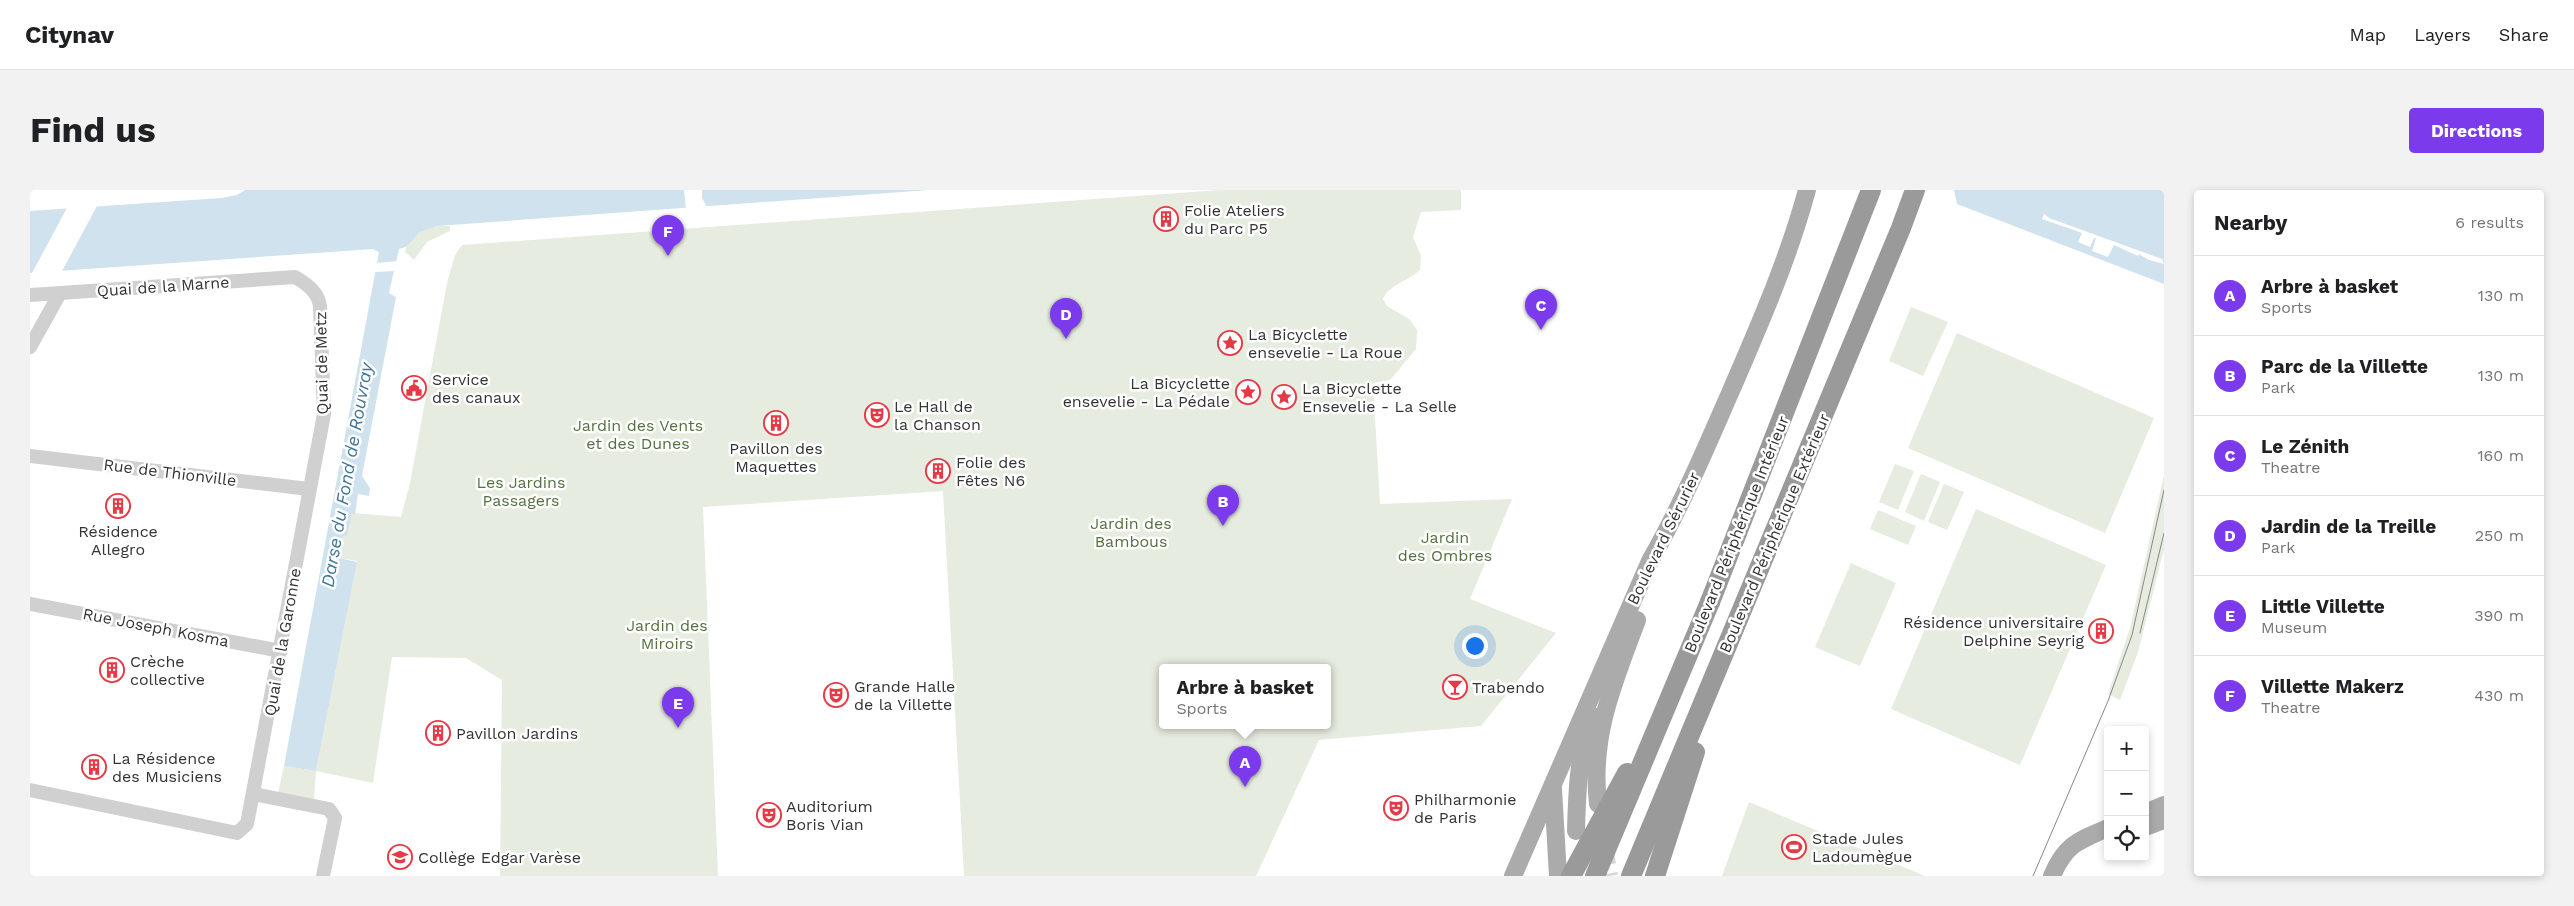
<!DOCTYPE html>
<meta charset="utf-8">
<style>
:root{--surface:#fff;--page:#f2f2f2;--text:#202124;--muted:#757577;--line:#e0e0e0;--accent:#7c3aed}
body{margin:0;font-family:"Work Sans",sans-serif;background:var(--page);color:var(--text)}
.controls{position:absolute;right:15px;bottom:15px;display:grid;overflow:hidden;border-radius:5px;box-shadow:0 2px 8px #0003}
.controls button{width:45px;height:45px;display:grid;place-items:center;padding:0;border:0;border-bottom:1px solid var(--line);background:var(--surface);color:var(--text);font:25px sans-serif}
.you{position:absolute;left:1444px;top:455px;width:18px;height:18px;margin:-12px;border:4px solid #fff;border-radius:50%;background:#1a73e8;box-shadow:0 0 0 8px #1a73e833}
.badge{display:grid;place-items:center;width:32px;height:32px;border-radius:50%;background:var(--accent);color:#fff;font-size:16px;font-weight:700}
.pin{position:absolute;translate:-50% -41px;filter:drop-shadow(0 1px 2px #0008)}
.pin::after{content:'';position:absolute;top:26px;width:18px;height:15px;background:inherit;clip-path:polygon(0 0,100% 0,50% 100%)}
.popup{position:absolute;left:1129px;top:474px;width:172px;height:65px;box-sizing:border-box;display:grid;place-content:center;border-radius:5px;background:var(--surface);filter:drop-shadow(0 1px 4px #0005);font-size:16px;white-space:nowrap;color:var(--muted)}
.popup b{font-size:19px;color:var(--text)}
.popup::after{content:'';position:absolute;left:50%;top:100%;margin-left:-10px;border:10px solid transparent;border-top-color:var(--surface)}
.list{margin:0;padding:0;list-style:none}
h2{display:flex;justify-content:space-between;align-items:center;height:65px;margin:0;padding:0 20px;font-size:21px}
h2 small{font-size:16px;font-weight:400;color:var(--muted)}
.list li{display:grid;grid-template-columns:32px 1fr auto;gap:15px;align-items:center;box-sizing:border-box;height:80px;padding:0 20px;border-top:1px solid var(--line)}
.list b{display:block;font-size:19px;white-space:nowrap}
.list p{margin:0;font-size:16px;white-space:nowrap;color:var(--muted)}
.list em{font-size:16px;font-style:normal;color:var(--muted)}
.icon{flex:none;width:28px;height:28px;fill:none;stroke:currentColor;stroke-width:2;stroke-linecap:round;stroke-linejoin:round}
.map{position:relative;flex:none;width:2134px;height:686px;overflow:hidden;border-radius:5px}
header{display:flex;align-items:center;gap:30px;box-sizing:border-box;height:70px;padding:0 25px;background:var(--surface);border-bottom:1px solid var(--line)}
header strong{font-size:24px}
nav{display:flex;gap:28px;margin-inline-start:auto;font-size:18px}
.intro{display:flex;align-items:center;justify-content:space-between;box-sizing:border-box;height:120px;padding:0 30px}
h1{margin:0;font-size:35px}
.button{padding:12px 22px;border-radius:5px;background:var(--accent);color:#fff;font-size:18px;font-weight:700}
main{display:flex;gap:30px;padding:0 30px}
aside{flex:1;background:var(--surface);border-radius:5px;box-shadow:0 2px 8px #0003}
.map>svg:first-child{display:block}
.green{fill:#e6ecdf;fill-rule:evenodd}
.water{fill:#cfe2ee}
.pier{fill:#fff}
.lines{fill:none;stroke-linecap:round;stroke-linejoin:round}
.major-tunnel{stroke:#d6d6d6;stroke-width:18;stroke-dasharray:18 9;stroke-linecap:butt}
.minor{stroke:#d0d0d0;stroke-width:14}
.major{stroke:#ababab;stroke-width:18}
.highway{stroke:#9a9a9a;stroke-width:20}
.tram{stroke:#888;stroke-width:1}
.highway-bridge{stroke:#9a9a9a;stroke-width:20}
.labels{text-anchor:middle;stroke-width:5;stroke-linejoin:round;paint-order:stroke}
.poi-label{font-size:16px;fill:#333;stroke:#fff;text-anchor:start}
.street-label{font-size:16px;fill:#333;stroke:#fff}
.park-label{font-size:16px;fill:#56703f;stroke:#fff}
.water-label{font-size:18px;font-style:italic;fill:#3f7597;stroke:#fff}
</style>
<header>
<strong>Citynav</strong>
<nav><a>Map</a><a>Layers</a><a>Share</a></nav>
</header>
<div class="intro"><h1>Find us</h1><a class="button">Directions</a></div>
<main>
<div class="map">
<svg width="2134" height="686" viewBox="0 0 2134 686">
<rect width="100%" height="100%" fill="#fff"/>
<g class="green">
<path d="M1190 0H1431V20L1391 22 1383 47 1391 66 1390 80C1378 91 1359 95 1353 109L1357 116 1379 129 1387 140 1386 159 1360 190 1343 193 1350 314 1482 309 1440 409 1526 443 1451 536 1289 550 1226 686H934L913 301 673 317 688 686H470L472 490 436 468 362 467 343 593 286 581 284 609 248 603 254 576 286 581 327 371 309 368 313 346H317L322 323 371 327 380 293 417 93 425 65 432 55ZM1132 478H1298V536H1132Z"/>
<path d="M407 36H420V41L397 52 384 70 375 62C378 47 393 39 407 36Z"/>
<polygon points="1881,117 1918,132 1893,186 1859,171"/>
<polygon points="1927,143 2124,228 2075,343 1878,258"/>
<polygon points="1865,274 1884,281 1868,320 1849,312"/>
<polygon points="1891,284 1910,292 1894,331 1875,322"/>
<polygon points="2134,285 2134,359 2108,462 2090,510 2078,504 2100,438"/>
<polygon points="1914,294 1934,302 1917,340 1898,332"/>
<polygon points="1946,319 2076,375 1990,575 1861,519"/>
<polygon points="1848,320 1886,336 1878,355 1840,339"/>
<polygon points="1821,373 1866,393 1830,476 1785,457"/>
<polygon points="1719,612 1895,686 1692,686"/>
</g>
<g class="water">
<polygon points="215,0 899,0 407,36 390,42 376,57 369,59 359,103 366,107 332,286 340,298 339,306 328,304 325,324 322,324 317,346 313,346 309,368 327,372 286,581 254,576 349,62 343,59 0,83 0,21 192,8 207,5"/>
<polygon points="1924,0 2134,0 2134,94 1927,14"/>
</g>
<g class="pier">
<polygon points="654,0 672,0 672,8 678,19 656,20"/>
<polygon points="68,14 31,83 1,85 38,16"/>
<polygon points="2014,24 2019,28 2132,69 2134,74 2119,70 2109,64 2108,66 2084,55 2078,67 2062,61 2066,48 2064,48 2060,57 2048,52 2052,43 2012,29"/>
<polygon points="368,71 366,81 345,82 346,73"/>
</g>
<g class="lines">
<polyline class="major-tunnel" points="1574,657 1579,686"/>
<g class="minor">
<path d="M0 105 265 87C277 94 288 102 290 116L294 224 217 634 207 643 0 600"/>
<polyline points="0,157 30,103"/>
<polyline points="0,266 279,299"/>
<polyline points="0,414 251,461"/>
<polyline points="224,604 299,619 305,628 293,686"/>
</g>
<g class="major">
<polyline points="1523,599 1528,686"/>
<path d="M1568 614C1560 546 1584 492 1607 430"/>
<polyline points="2115,623 2134,615"/>
<polyline points="2115,637 2134,630"/>
<path d="M1546 641C1547 602 1548 563 1563 526"/>
<path d="M1483 686 1620 371C1651 317 1675 260 1700 203 1729 136 1758 70 1777 0"/>
<path d="M2022 686C2035 655 2047 651 2078 638"/>
</g>
<g class="highway">
<polyline points="1680,412 1841,0"/>
<polyline points="1601,686 1871,38 1885,0"/>
<polyline points="1625,686 1665,562"/>
</g>
<g class="tram">
<polyline points="2110,443 2134,343"/>
<polyline points="2003,686 2078,511 2102,445 2134,300"/>
</g>
<g class="highway-bridge">
<polyline points="1541,686 1597,583"/>
<polyline points="1565,686 1680,412"/>
</g>
</g>
<defs>
<symbol id="building-ring" viewBox="-11 -11 22 22"><circle r="9.5" fill="#fff" stroke="#e63946" stroke-width="1.5"/><path d="M-4-6H4V6H1V3H-1V6H-4ZM-2.5-4.3h1.7v1.8h-1.7ZM.8-4.3h1.7v1.8H.8ZM-2.5-1h1.7V.8h-1.7ZM.8-1h1.7V.8H.8Z" fill="#e63946"/></symbol>
<symbol id="sight-ring" viewBox="-11 -11 22 22"><circle r="9.5" fill="#fff" stroke="#e63946" stroke-width="1.5"/><path d="M0-6L1.8-2.2L6-1.7L2.9 1.2L3.7 5.4L0 3.3L-3.7 5.4L-2.9 1.2L-6-1.7L-1.8-2.2Z" fill="#e63946"/></symbol>
<symbol id="civic-ring" viewBox="-11 -11 22 22"><circle r="9.5" fill="#fff" stroke="#e63946" stroke-width="1.5"/><path d="M-.6-6.5H3V-4.5H.6V-3L4-1V1h2V6H-6V1h2V-1L-.6-3ZM-1.2 2.5V6h2.4V2.5Z" fill="#e63946"/></symbol>
<symbol id="theatre-ring" viewBox="-11 -11 22 22"><circle r="9.5" fill="#fff" stroke="#e63946" stroke-width="1.5"/><path d="M-5-5.5Q0-4 5-5.5V0Q5 5 0 6Q-5 5-5 0ZM-3.3-2.5H-1v1.5H-3.3ZM1-2.5H3.3v1.5H1ZM-2.8 1Q0 5.5 2.8 1Z" fill="#e63946"/></symbol>
<symbol id="bar-ring" viewBox="-11 -11 22 22"><circle r="9.5" fill="#fff" stroke="#e63946" stroke-width="1.5"/><path d="M-6-5H6L.8 .8V4.5H3.5V6h-7V4.5H-.8V.8Z" fill="#e63946"/></symbol>
<symbol id="stadium-ring" viewBox="-11 -11 22 22"><circle r="9.5" fill="#fff" stroke="#e63946" stroke-width="1.5"/><path d="M0-5a6.5 5 0 1 0 0 10a6.5 5 0 1 0 0-10ZM-3.5-1.8h7v3.6h-7Z" fill="#e63946"/></symbol>
<symbol id="school-ring" viewBox="-11 -11 22 22"><circle r="9.5" fill="#fff" stroke="#e63946" stroke-width="1.5"/><path d="M0-5L7-2L0 1L-7-2ZM-4 1L0 2.5L4 1V4Q0 6-4 4Z" fill="#e63946"/></symbol>
</defs>
<g fill-rule="evenodd">
<use href="#building-ring" x="1122" y="15" width="28" height="28"/>
<use href="#sight-ring" x="1186" y="139" width="28" height="28"/>
<use href="#civic-ring" x="370" y="184" width="28" height="28"/>
<use href="#sight-ring" x="1204" y="188" width="28" height="28"/>
<use href="#sight-ring" x="1240" y="193" width="28" height="28"/>
<use href="#theatre-ring" x="833" y="211" width="28" height="28"/>
<use href="#building-ring" x="732" y="219" width="28" height="28"/>
<use href="#building-ring" x="894" y="267" width="28" height="28"/>
<use href="#building-ring" x="74" y="302" width="28" height="28"/>
<use href="#building-ring" x="2057" y="427" width="28" height="28"/>
<use href="#building-ring" x="68" y="466" width="28" height="28"/>
<use href="#bar-ring" x="1411" y="483" width="28" height="28"/>
<use href="#theatre-ring" x="792" y="491" width="28" height="28"/>
<use href="#building-ring" x="394" y="529" width="28" height="28"/>
<use href="#building-ring" x="50" y="563" width="28" height="28"/>
<use href="#theatre-ring" x="1352" y="604" width="28" height="28"/>
<use href="#theatre-ring" x="725" y="611" width="28" height="28"/>
<use href="#stadium-ring" x="1750" y="643" width="28" height="28"/>
<use href="#school-ring" x="356" y="653" width="28" height="28"/>
</g>
<g class="labels">
<g class="poi-label">
<text x="1154" y="26">Folie Ateliers<tspan x="1154" dy="18">du Parc P5</tspan></text>
<text x="1218" y="150">La Bicyclette<tspan x="1218" dy="18">ensevelie - La Roue</tspan></text>
<text x="402" y="195">Service<tspan x="402" dy="18">des canaux</tspan></text>
<text x="1200" y="199" text-anchor="end">La Bicyclette<tspan x="1200" dy="18">ensevelie - La Pédale</tspan></text>
<text x="1272" y="204">La Bicyclette<tspan x="1272" dy="18">Ensevelie - La Selle</tspan></text>
<text x="864" y="222">Le Hall de<tspan x="864" dy="18">la Chanson</tspan></text>
<text x="746" y="264" text-anchor="middle">Pavillon des<tspan x="746" dy="18">Maquettes</tspan></text>
<text x="926" y="278">Folie des<tspan x="926" dy="18">Fêtes N6</tspan></text>
<text x="88" y="347" text-anchor="middle">Résidence<tspan x="88" dy="18">Allegro</tspan></text>
<text x="2054" y="438" text-anchor="end">Résidence universitaire<tspan x="2054" dy="18">Delphine Seyrig</tspan></text>
<text x="100" y="477">Crèche<tspan x="100" dy="18">collective</tspan></text>
<text x="824" y="502">Grande Halle<tspan x="824" dy="18">de la Villette</tspan></text>
<text x="1442" y="503">Trabendo</text>
<text x="426" y="549">Pavillon Jardins</text>
<text x="82" y="574">La Résidence<tspan x="82" dy="18">des Musiciens</tspan></text>
<text x="1384" y="615">Philharmonie<tspan x="1384" dy="18">de Paris</tspan></text>
<text x="756" y="622">Auditorium<tspan x="756" dy="18">Boris Vian</tspan></text>
<text x="1782" y="654">Stade Jules<tspan x="1782" dy="18">Ladoumègue</tspan></text>
<text x="388" y="673">Collège Edgar Varèse</text>
</g>
<g class="street-label">
<text transform="translate(133 96) rotate(-4)" y="6">Quai de la Marne</text>
<text transform="translate(291 173) rotate(-91)" y="6">Quai de Metz</text>
<text transform="translate(140 282) rotate(7)" y="6">Rue de Thionville</text>
<text transform="translate(1744 343) rotate(-67)" y="6">Boulevard Périphérique Extérieur</text>
<text transform="translate(1706 344) rotate(-68)" y="6">Boulevard Périphérique Intérieur</text>
<text transform="translate(1633 348) rotate(-64)" y="6">Boulevard Sérurier</text>
<text transform="translate(126 437) rotate(11)" y="6">Rue Joseph Kosma</text>
<text transform="translate(252 452) rotate(-80)" y="6">Quai de la Garonne</text>
</g>
<g class="park-label">
<text x="608" y="241">Jardin des Vents<tspan x="608" dy="18">et des Dunes</tspan></text>
<text x="491" y="298">Les Jardins<tspan x="491" dy="18">Passagers</tspan></text>
<text x="1101" y="339">Jardin des<tspan x="1101" dy="18">Bambous</tspan></text>
<text x="1415" y="353">Jardin<tspan x="1415" dy="18">des Ombres</tspan></text>
<text x="637" y="441">Jardin des<tspan x="637" dy="18">Miroirs</tspan></text>
</g>
<g class="water-label">
<text transform="translate(317 285) rotate(-80)" y="6">Darse du Fond de Rouvray</text>
</g>
</g>
</svg>
<div class="controls">
<button>+</button>
<button>−</button>
<button><svg class="icon" aria-label="locate" viewBox="0 0 24 24"><circle cx="12" cy="12" r="6"/><path d="M12 2v4M12 18v4M2 12h4M18 12h4"/></svg></button>
</div>
<div class="you"></div>
<div class="pin badge" style="left:1215px;top:597px">A</div>
<div class="popup"><b>Arbre à basket</b>Sports</div>
<div class="pin badge" style="left:1193px;top:336px">B</div>
<div class="pin badge" style="left:1511px;top:140px">C</div>
<div class="pin badge" style="left:1036px;top:149px">D</div>
<div class="pin badge" style="left:648px;top:538px">E</div>
<div class="pin badge" style="left:638px;top:66px">F</div>
</div>
<aside>
<h2>Nearby<small>6 results</small></h2>
<ul class="list">
<li><span class="badge">A</span><div><b>Arbre à basket</b><p>Sports</p></div><em>130 m</em></li>
<li><span class="badge">B</span><div><b>Parc de la Villette</b><p>Park</p></div><em>130 m</em></li>
<li><span class="badge">C</span><div><b>Le Zénith</b><p>Theatre</p></div><em>160 m</em></li>
<li><span class="badge">D</span><div><b>Jardin de la Treille</b><p>Park</p></div><em>250 m</em></li>
<li><span class="badge">E</span><div><b>Little Villette</b><p>Museum</p></div><em>390 m</em></li>
<li><span class="badge">F</span><div><b>Villette Makerz</b><p>Theatre</p></div><em>430 m</em></li>
</ul>
</aside>
</main>
